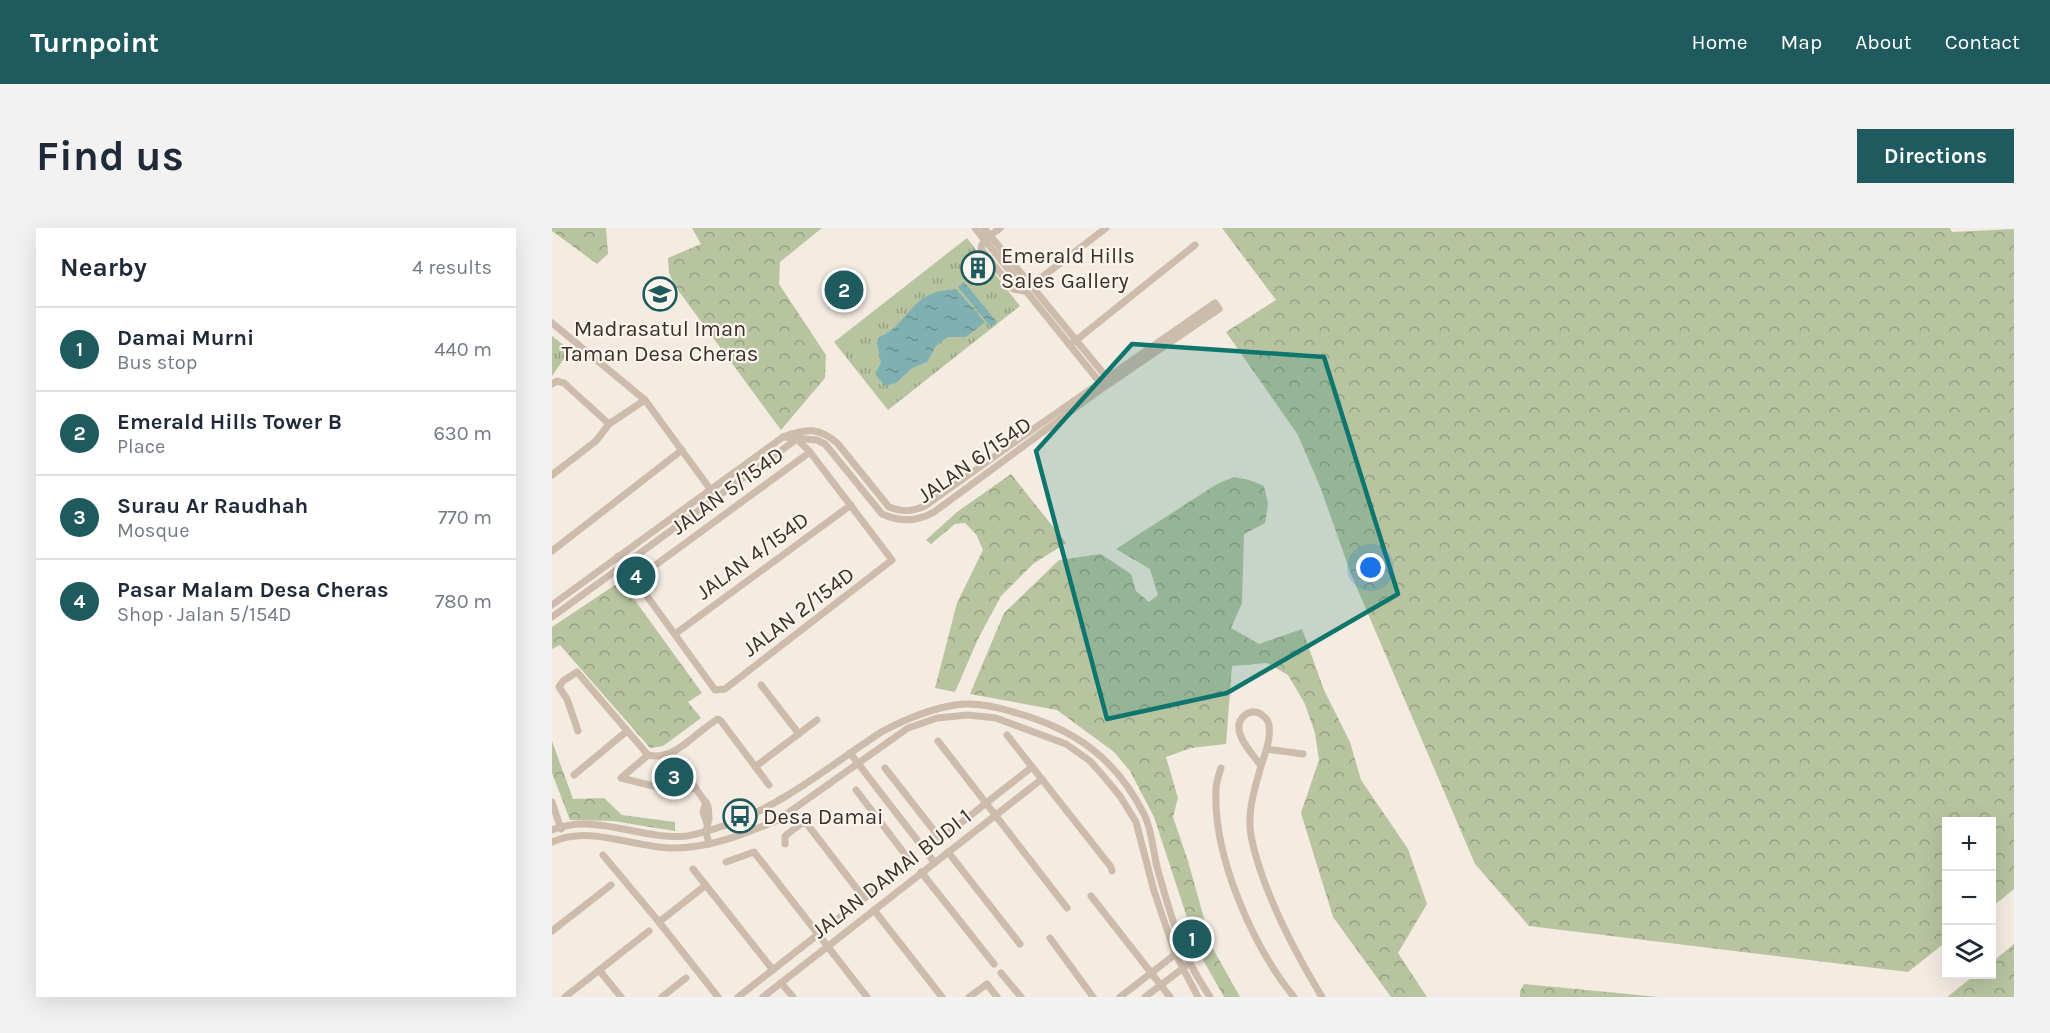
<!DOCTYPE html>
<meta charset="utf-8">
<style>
:root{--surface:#fff;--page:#f2f2f3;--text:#1f2937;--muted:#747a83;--line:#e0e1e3;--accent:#1f5a5e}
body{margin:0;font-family:Karla,sans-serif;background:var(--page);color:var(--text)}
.controls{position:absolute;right:18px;bottom:18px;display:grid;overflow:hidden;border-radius:0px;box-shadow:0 6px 24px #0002}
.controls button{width:54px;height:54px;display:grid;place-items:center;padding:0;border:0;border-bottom:2px solid var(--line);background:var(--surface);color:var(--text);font:30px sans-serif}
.you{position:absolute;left:819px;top:340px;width:21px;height:21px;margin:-15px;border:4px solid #fff;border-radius:50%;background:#1a73e8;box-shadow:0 0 0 9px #1a73e833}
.badge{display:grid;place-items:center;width:39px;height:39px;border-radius:50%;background:var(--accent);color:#fff;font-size:20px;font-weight:700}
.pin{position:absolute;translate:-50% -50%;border:3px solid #fff;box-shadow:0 2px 6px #0006}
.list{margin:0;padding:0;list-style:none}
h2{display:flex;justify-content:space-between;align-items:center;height:78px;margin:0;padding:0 24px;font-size:26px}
h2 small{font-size:20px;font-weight:400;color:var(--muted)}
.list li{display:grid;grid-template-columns:39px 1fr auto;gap:18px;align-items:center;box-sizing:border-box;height:84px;padding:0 24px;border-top:2px solid var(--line)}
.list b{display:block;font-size:22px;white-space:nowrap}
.list p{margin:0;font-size:20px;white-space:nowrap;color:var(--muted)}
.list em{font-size:20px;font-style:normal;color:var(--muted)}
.icon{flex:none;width:33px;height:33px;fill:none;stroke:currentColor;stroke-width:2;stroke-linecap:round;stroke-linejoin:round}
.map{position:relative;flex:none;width:1462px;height:769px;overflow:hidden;border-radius:0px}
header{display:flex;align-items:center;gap:36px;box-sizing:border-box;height:84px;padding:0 30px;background:var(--accent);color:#fff}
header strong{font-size:28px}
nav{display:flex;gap:33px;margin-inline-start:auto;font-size:21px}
.intro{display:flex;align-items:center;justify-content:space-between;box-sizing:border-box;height:144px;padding:0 36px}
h1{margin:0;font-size:42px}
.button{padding:15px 27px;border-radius:0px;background:var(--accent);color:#fff;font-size:21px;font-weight:700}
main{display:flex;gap:36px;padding:0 36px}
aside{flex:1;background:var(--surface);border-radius:0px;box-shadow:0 6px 24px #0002}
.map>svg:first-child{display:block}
.forest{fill:url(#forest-crowns)}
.park{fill:url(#park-tufts)}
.water{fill:url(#water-ripples)}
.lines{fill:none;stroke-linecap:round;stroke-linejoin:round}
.minor{stroke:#cdbbac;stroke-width:7}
.marked{fill:#0f766e;fill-opacity:0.2;stroke:#0f766e;stroke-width:4.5;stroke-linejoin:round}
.labels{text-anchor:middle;stroke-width:4.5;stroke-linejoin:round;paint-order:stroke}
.poi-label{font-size:22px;fill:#3b302b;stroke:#fbf5ee;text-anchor:start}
.street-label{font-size:22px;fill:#3b302b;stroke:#fbf5ee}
</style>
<header>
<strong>Turnpoint</strong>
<nav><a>Home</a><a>Map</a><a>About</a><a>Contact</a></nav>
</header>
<div class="intro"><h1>Find us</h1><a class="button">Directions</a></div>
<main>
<aside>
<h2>Nearby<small>4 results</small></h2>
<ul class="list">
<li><span class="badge">1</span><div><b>Damai Murni</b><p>Bus stop</p></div><em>440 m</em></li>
<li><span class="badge">2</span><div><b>Emerald Hills Tower B</b><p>Place</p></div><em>630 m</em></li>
<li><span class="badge">3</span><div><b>Surau Ar Raudhah</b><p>Mosque</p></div><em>770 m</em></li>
<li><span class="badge">4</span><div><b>Pasar Malam Desa Cheras</b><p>Shop · Jalan 5/154D</p></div><em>780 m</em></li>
</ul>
</aside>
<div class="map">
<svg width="1462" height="769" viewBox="0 0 1462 769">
<defs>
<pattern id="forest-crowns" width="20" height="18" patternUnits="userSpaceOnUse" patternTransform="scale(1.5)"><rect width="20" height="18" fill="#b8c4a0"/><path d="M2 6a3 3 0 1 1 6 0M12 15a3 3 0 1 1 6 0" fill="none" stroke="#97a083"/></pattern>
<pattern id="park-tufts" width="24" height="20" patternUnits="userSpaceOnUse" patternTransform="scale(1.5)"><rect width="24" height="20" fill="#b8c4a0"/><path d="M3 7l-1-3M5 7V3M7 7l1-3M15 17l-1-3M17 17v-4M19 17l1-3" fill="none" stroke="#97a083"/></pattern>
<pattern id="water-ripples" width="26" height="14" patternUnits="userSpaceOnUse" patternTransform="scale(1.5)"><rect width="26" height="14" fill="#7fb0b2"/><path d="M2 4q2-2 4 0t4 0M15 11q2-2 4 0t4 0" fill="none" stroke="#699091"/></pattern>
</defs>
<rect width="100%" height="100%" fill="#f4ebe1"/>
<g class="forest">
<polygon points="0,0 54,0 56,26 45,36 0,3"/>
<polygon points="140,0 270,0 228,34 227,56 274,127 273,150 229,202 123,58 117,45 116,30 149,16"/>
<polygon points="670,0 1398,0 1400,4 1462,1 1462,661 1440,679 1440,594 1394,594 1394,714 1356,744 977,698 923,636 799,346 769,261 746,207 674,104 724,72"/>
<polygon points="459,246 514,315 481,336 449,368 426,411 403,464 383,460 405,375 431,322 424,306 413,295 403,296 379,316 374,312 405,284"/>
<polygon points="682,249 697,252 712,258 716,276 713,295 692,306 690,375 679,400 707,416 750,401 772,462 798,514 809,552 856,621 875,676 846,725 875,769 839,769 781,689 749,585 767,532 763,505 753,476 736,447 715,435 680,438 674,516 639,520 614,529 626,570 621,589 636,633 660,719 688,769 672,769 646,723 602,589 578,543 562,524 505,482 418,466 452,385 507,332 549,326 579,346 584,363 597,374 606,367 598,341 564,321 665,256"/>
<polygon points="69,353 150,465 136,474 149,490 111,518 98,520 8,417 0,421 0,399"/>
<polygon points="0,513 21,571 52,570 70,587 123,594 123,603 61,593 18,592 0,545"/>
<polygon points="1462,716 1462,769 1395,769 1423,747 1440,746 1440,734"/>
<polygon points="972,756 1107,769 968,769 968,763"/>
</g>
<g class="park">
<polygon points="415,10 468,78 336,182 282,114"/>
<polygon points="0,108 18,122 0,148"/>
</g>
<g class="water">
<polygon points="412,54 445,94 439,99 406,59"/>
<path d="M404 61 433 94 414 109H395L384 118 375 134 360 140 344 155 333 158 323 146 329 135 325 115 327 109C350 100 355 79 375 68 383 63 395 62 404 61Z"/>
</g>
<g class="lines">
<g class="minor">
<polyline points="423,0 550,157"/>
<polyline points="432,0 556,151"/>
<path d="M448 0C441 6 430 11 429 21L461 61 472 63 554 0"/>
<polyline points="0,95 93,172 161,265"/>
<polyline points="522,114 643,17"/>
<polyline points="0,156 5,153 12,155 57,196"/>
<polyline points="0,247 44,213 57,196 93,172"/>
<polyline points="0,323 130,222"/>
<polyline points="66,328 163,462 173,461 340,332 258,224 245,211"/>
<polyline points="83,352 258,224"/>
<path d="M0 377 231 209C253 200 268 199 286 216L337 279C351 284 359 284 373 278L467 211 663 75 667 81 552 159 382 284C365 294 348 294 330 286L273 216 265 212 231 209"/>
<polyline points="0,389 245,211"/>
<polyline points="123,406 299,277"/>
<polyline points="209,457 247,506"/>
<path d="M26 503 15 471 7 459 11 453 25 444 96 527C123 534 144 503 166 491L169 493 217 557"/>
<polyline points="455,507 559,639 560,643"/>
<polyline points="386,513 515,680"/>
<polyline points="715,521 751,526"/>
<polyline points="119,525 156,578 157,590 154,604 157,616"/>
<polyline points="298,525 382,634"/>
<polyline points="96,527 69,550 130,565 143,559"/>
<path d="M709 538C701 526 675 501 693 487 699 483 705 483 710 487 714 490 717 493 717 498 719 511 713 526 709 538 704 556 697 578 698 597 698 609 702 621 705 632 720 681 744 726 770 769"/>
<polyline points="203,539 265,492"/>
<polyline points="333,540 387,609 391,609 480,539"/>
<path d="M669 540C667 547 664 554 664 562 661 628 701 719 742 769"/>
<polyline points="22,547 75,503"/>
<polyline points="0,574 9,601"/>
<polyline points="154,574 151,584 155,596"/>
<path d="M0 602C44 584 90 613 135 608 147 606 159 602 171 598 231 578 278 537 331 503 354 491 377 481 403 477 422 474 442 478 461 484 521 500 563 529 592 586 600 602 601 622 605 639 613 667 621 698 633 725 640 741 649 755 658 769"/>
<path d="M0 614C38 597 80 619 119 620 155 621 193 606 226 592L356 500 385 490 416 487 444 490 514 516 538 533 553 550 568 568 584 594 602 663 623 725 646 769"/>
<polyline points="233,616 233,608 250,595 255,596 312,670"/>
<polyline points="396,624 468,716"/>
<polyline points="51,627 107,694 166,769"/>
<polyline points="174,634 202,624 315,769"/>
<polyline points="141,641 221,742"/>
<polyline points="369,644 442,736"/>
<polyline points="539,668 618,769"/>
<polyline points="322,682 390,769"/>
<polyline points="107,694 154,657"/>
<polyline points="0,703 59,657"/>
<polyline points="498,710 541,769"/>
<polyline points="47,742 69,769"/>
<polyline points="449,745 469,769"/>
<polyline points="229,755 241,769"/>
<polyline points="13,769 97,703"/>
<polyline points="110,769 134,750"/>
<polyline points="186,769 355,637 355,629 304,562"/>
<polyline points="211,769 490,551"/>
<polyline points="417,769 435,756 445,769"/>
<polyline points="568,769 625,725"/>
<polyline points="593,769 634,738"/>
</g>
</g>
<path class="marked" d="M580 116 772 129 846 366 675 465 555 491 484 223Z"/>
<defs>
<symbol id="building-ring" viewBox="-11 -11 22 22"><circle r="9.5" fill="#fbf5ee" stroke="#1f5a5e" stroke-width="1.5"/><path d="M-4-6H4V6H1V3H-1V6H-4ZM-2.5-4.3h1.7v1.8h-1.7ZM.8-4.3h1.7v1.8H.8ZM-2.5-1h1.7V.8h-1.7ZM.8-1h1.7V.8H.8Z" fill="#1f5a5e"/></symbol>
<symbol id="school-ring" viewBox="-11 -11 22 22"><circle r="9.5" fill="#fbf5ee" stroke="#1f5a5e" stroke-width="1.5"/><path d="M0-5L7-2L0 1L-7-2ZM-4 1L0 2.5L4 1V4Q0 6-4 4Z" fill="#1f5a5e"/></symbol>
<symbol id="bus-ring" viewBox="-11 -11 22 22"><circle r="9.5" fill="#fbf5ee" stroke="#1f5a5e" stroke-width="1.5"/><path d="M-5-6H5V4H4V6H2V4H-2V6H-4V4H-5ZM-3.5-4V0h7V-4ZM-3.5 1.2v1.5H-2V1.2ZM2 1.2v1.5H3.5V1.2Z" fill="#1f5a5e"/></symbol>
</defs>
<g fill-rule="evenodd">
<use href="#building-ring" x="407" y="21" width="38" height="38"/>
<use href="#school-ring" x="89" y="47" width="38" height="38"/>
<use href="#bus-ring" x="169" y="569" width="38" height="38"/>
</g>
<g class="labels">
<g class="poi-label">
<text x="449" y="35">Emerald Hills<tspan x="449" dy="25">Sales Gallery</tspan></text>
<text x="108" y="108" text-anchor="middle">Madrasatul Iman<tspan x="108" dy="25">Taman Desa Cheras</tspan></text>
<text x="211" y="596">Desa Damai</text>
</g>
<g class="street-label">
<text transform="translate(422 231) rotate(-35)" y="8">JALAN 6/154D</text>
<text transform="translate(175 262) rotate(-36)" y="8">JALAN 5/154D</text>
<text transform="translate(200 327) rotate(-36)" y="8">JALAN 4/154D</text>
<text transform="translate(246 383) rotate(-37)" y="8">JALAN 2/154D</text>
<text transform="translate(339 645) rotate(-38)" y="8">JALAN DAMAI BUDI 1</text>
</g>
</g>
</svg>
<div class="controls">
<button>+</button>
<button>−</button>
<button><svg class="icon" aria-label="layers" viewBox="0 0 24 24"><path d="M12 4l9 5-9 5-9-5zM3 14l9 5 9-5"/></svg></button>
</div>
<div class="you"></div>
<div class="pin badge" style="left:640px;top:711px">1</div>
<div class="pin badge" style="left:292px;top:62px">2</div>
<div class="pin badge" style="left:122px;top:549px">3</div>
<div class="pin badge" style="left:84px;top:348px">4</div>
</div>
</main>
